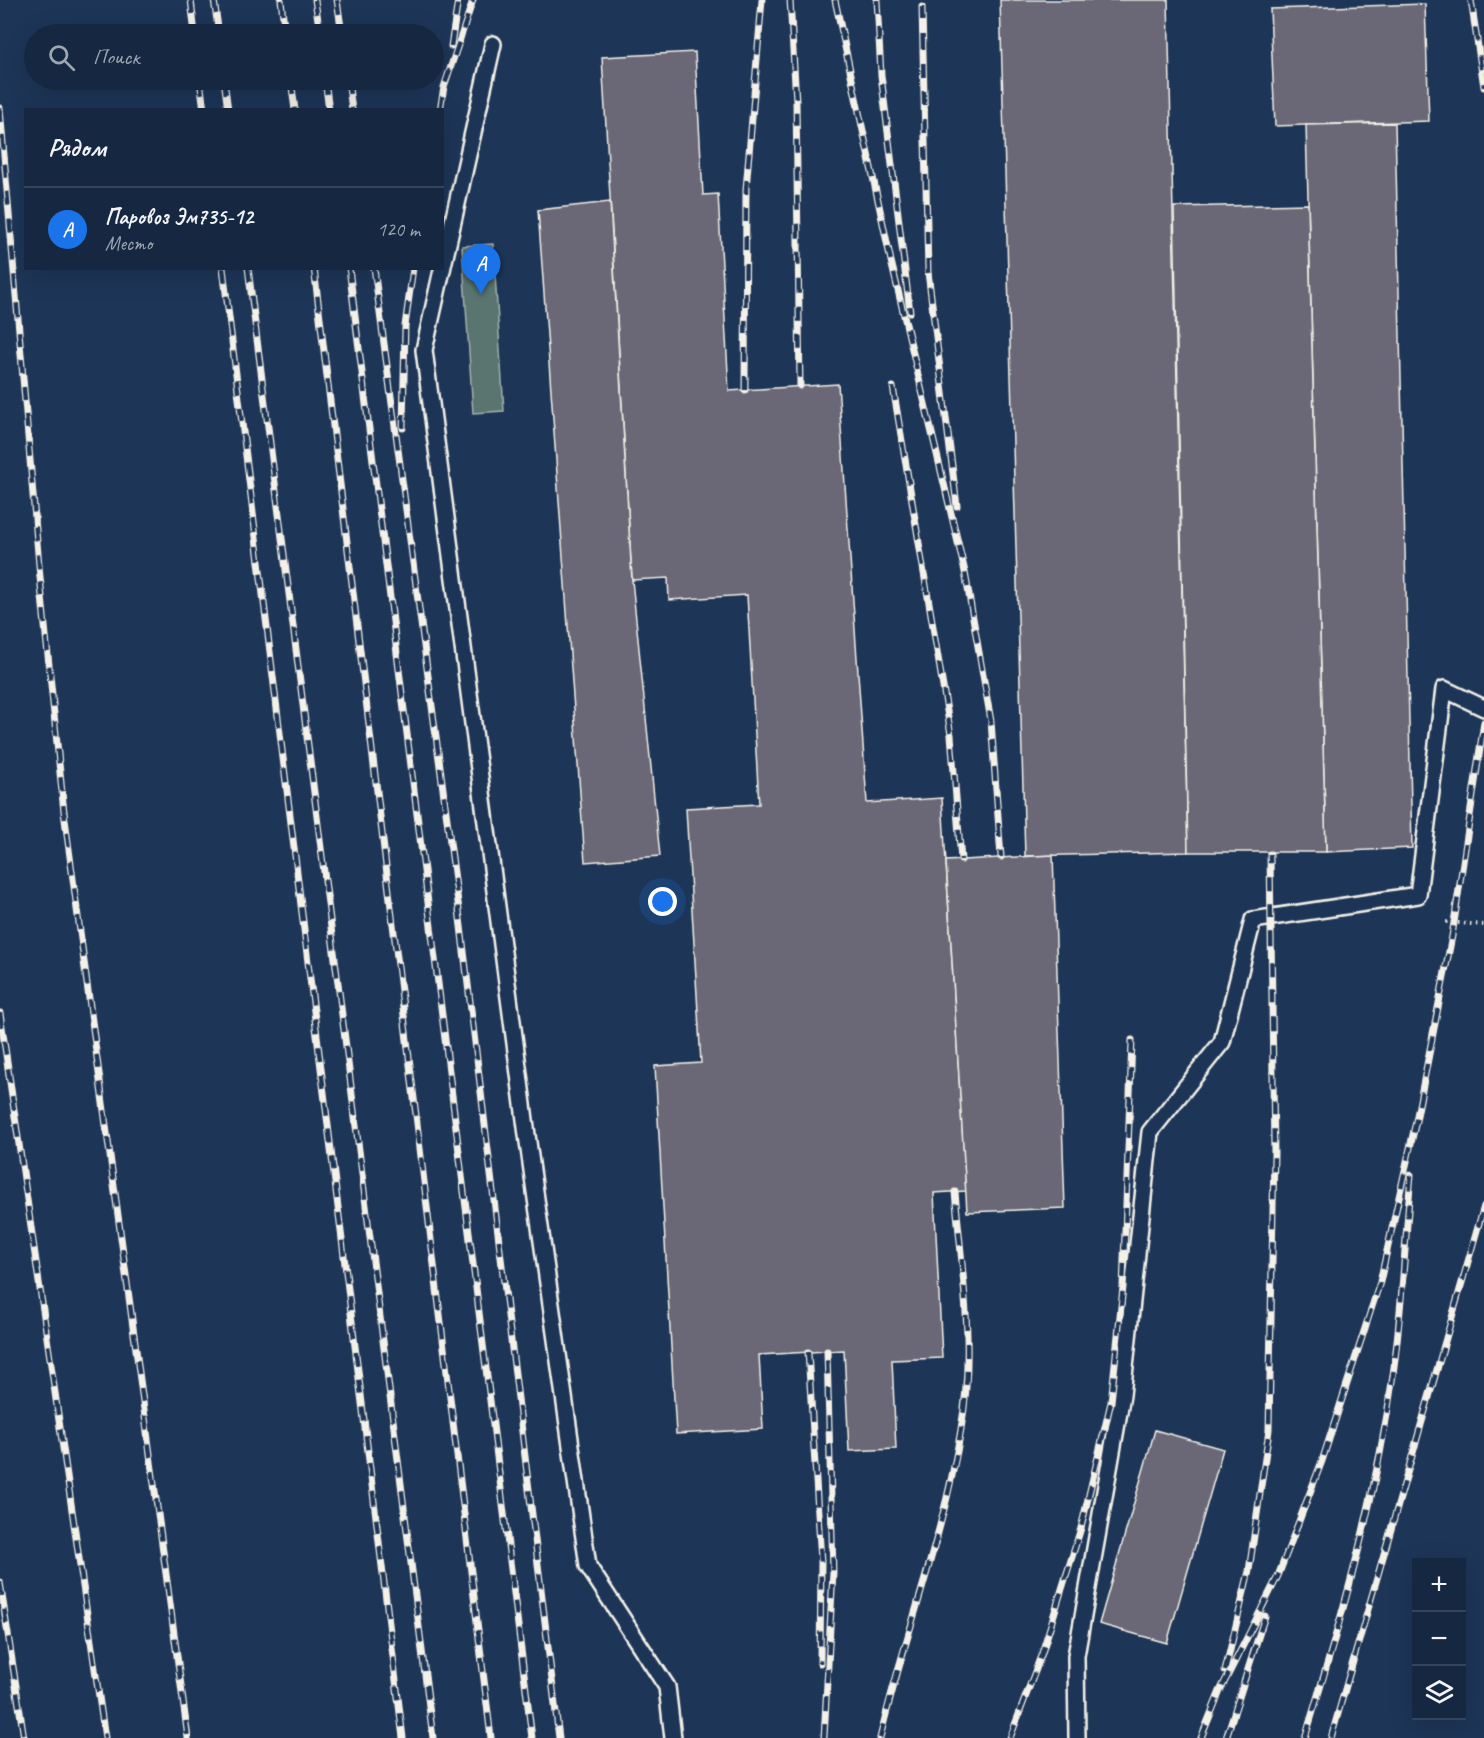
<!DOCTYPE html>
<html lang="ru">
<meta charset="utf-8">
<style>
:root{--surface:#162841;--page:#1f3048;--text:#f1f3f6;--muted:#9ea6b1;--line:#35445a;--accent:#1a73e8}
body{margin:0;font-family:Caveat,sans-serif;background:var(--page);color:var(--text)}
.controls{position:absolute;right:18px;bottom:18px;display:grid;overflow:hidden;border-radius:0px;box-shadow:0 6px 24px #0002}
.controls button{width:54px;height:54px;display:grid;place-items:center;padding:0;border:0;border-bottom:2px solid var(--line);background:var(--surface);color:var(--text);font:30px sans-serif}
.you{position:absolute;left:663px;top:902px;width:21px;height:21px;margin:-15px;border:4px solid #fff;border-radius:50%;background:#1a73e8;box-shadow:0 0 0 9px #1a73e833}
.badge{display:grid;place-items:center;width:39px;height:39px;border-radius:50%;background:var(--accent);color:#fff;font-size:20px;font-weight:700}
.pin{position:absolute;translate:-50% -50px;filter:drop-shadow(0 2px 3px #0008)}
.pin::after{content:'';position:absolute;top:32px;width:21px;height:18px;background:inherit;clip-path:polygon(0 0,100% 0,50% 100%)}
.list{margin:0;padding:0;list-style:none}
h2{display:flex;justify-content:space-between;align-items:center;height:78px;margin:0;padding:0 24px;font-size:26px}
h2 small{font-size:20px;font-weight:400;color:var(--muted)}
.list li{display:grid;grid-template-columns:39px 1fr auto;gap:18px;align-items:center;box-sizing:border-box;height:84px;padding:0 24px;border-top:2px solid var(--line)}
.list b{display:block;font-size:22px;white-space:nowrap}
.list p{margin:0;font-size:20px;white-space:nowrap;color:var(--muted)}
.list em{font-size:20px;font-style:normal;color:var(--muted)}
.icon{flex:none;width:33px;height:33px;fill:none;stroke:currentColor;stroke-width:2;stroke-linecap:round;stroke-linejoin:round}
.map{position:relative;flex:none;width:1484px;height:1738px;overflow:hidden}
.search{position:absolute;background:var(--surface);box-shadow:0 6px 24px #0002;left:24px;top:24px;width:420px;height:66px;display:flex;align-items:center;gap:15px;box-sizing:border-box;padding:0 21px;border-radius:33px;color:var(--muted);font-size:22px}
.panel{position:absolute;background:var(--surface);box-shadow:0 6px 24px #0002;left:24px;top:108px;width:420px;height:162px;border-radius:0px}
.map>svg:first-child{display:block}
.green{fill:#5a7470;stroke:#a7b2ac;stroke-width:1.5}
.building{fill:#6b6777;stroke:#f4f1e8;stroke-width:1.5}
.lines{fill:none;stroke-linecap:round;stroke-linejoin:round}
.lane-casing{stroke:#f4f1e8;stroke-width:20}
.lane{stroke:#1d3557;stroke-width:15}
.rail-casing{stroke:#f4f1e8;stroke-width:7}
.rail{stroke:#1d3557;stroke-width:4.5;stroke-dasharray:14;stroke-linecap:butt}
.path-bridge{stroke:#f4f1e8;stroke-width:4;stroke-dasharray:1.5 4.5;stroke-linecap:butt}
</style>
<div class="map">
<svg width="1484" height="1738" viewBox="0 0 1484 1738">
<rect width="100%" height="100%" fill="#1d3557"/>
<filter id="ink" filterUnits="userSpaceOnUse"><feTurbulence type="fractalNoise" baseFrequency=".0167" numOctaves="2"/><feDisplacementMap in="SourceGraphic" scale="12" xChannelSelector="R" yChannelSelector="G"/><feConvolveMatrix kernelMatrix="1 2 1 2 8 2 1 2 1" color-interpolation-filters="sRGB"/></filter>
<g filter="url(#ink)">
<polygon class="green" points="493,244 504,411 473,413 462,246"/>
<g class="building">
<polygon points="1000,0 1168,0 1188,852 1025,856"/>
<polygon points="1425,4 1429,121 1275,126 1270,9"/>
<polygon points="695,52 703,195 718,194 729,391 838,384 867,803 942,798 966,1191 934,1193 942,1358 892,1360 896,1449 849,1451 844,1350 759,1355 763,1429 676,1434 655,1066 701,1063 686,808 759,804 747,595 669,600 668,578 632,580 602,57"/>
<polygon points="1395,123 1412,848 1326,852 1306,125"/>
<polygon points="610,202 632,580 660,856 585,862 538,210"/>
<polygon points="1308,204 1326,852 1188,852 1174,207"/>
<polygon points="1053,855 1065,1208 967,1212 946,861"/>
<polygon points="1155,1430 1223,1449 1167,1643 1099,1624"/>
</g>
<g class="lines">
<defs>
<g id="lane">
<polyline points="493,44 424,350 527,1135 588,1566 667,1687 673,1738"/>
<polyline points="1077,1738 1076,1656 1122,1395 1150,1132 1222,1042 1253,920 1418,895 1444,689 1484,708"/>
</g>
</defs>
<use href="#lane" class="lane-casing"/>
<use href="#lane" class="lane"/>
<defs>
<g id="rail">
<polyline points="191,0 195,34"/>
<polyline points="214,0 219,34"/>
<polyline points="281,0 285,34"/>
<polyline points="315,0 320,34"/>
<polyline points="337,0 342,34"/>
<polyline points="790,0 796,101 800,386"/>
<polyline points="835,0 891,261 965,572 991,721 1001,857"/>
<polyline points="877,0 881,75 910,312"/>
<polyline points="1471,0 1484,87"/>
<polyline points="922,7 928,272 957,506"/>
<polyline points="451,46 458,0"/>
<polyline points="200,80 204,110"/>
<polyline points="224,80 228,110"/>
<polyline points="291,80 295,110"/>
<polyline points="325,80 329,110"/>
<polyline points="348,80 352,110"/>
<polyline points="0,108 40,577 64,812 188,1738"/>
<polyline points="440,110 444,87 473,0"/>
<polyline points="223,268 403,1738"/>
<polyline points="248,268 433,1738"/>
<polyline points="314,268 491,1738"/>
<polyline points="349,268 532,1738"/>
<polyline points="374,268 459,910 559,1738"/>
<polyline points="893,387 951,735 961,860"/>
<polyline points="745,390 746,189 762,0"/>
<polyline points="403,428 405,326 413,268"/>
<polyline points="0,1013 105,1738"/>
<polyline points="808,1352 821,1561 820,1663"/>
<polyline points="0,1582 24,1738"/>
<polyline points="1225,1671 1249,1571 1269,1430 1274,1153 1270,854"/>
<polyline points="824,1738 833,1572 827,1351"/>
<path d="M880 1738C905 1634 944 1534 961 1429 975 1350 962 1270 955 1192"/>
<polyline points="1010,1738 1042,1653 1081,1528 1111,1402 1123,1287 1132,1040"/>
<polyline points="1201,1738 1220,1691 1278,1576 1322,1461 1380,1282 1416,1121 1452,936 1484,722"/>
<polyline points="1226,1738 1265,1616"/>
<path d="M1305 1738C1342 1617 1376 1500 1393 1375 1402 1309 1405 1241 1411 1175"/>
<polyline points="1331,1738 1484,1206"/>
</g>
</defs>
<use href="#rail" class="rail-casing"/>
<use href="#rail" class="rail"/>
<polyline class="path-bridge" points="1446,922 1484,925"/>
</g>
</g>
</svg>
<div class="controls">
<button>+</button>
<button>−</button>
<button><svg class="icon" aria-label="layers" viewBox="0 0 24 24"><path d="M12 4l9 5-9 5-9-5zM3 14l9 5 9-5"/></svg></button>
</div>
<div class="you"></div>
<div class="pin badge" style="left:481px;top:294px">A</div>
<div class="search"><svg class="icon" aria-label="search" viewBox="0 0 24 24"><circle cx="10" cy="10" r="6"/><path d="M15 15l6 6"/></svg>Поиск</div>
<section class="panel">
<h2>Рядом<small></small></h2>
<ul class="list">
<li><span class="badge">A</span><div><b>Паровоз Эм735-12</b><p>Место</p></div><em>120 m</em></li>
</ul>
</section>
</div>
